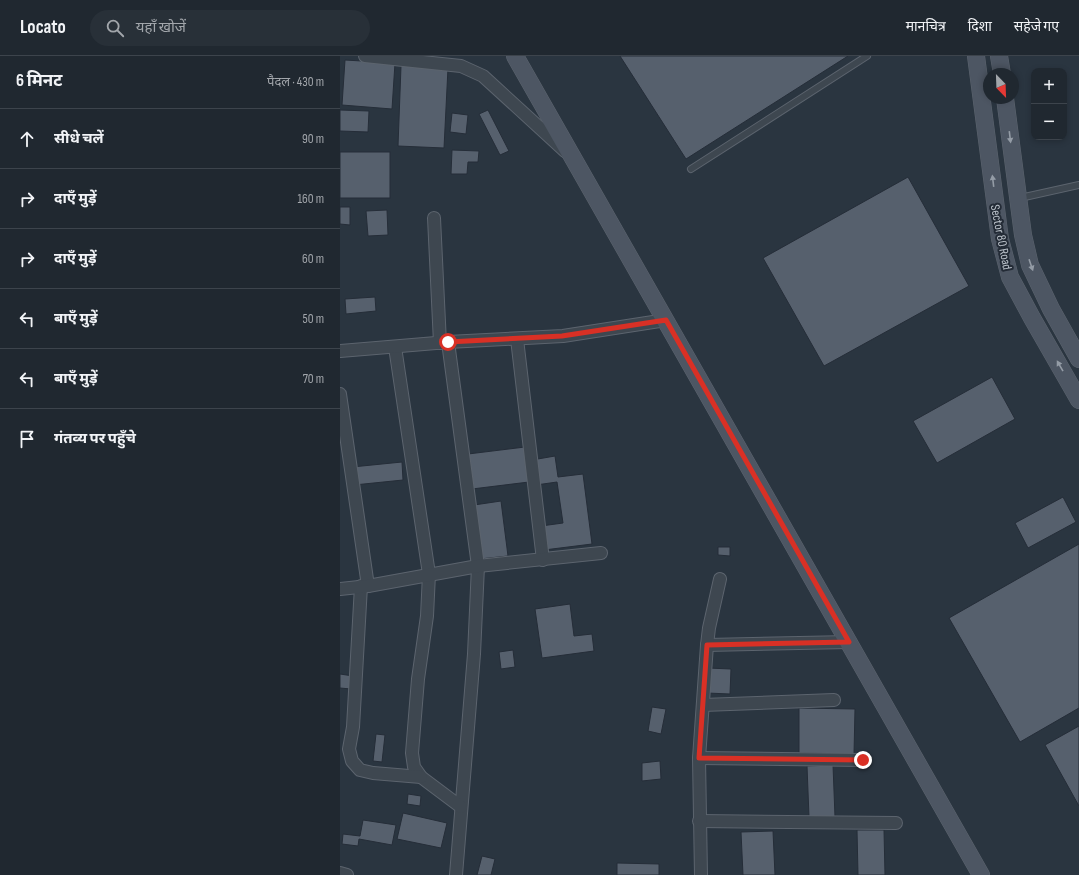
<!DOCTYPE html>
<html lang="hi">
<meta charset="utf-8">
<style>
:root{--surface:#202830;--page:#283038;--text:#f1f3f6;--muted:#a2a6ab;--line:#3d444c}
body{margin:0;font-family:"Sofia Sans Condensed","Noto Sans Devanagari",sans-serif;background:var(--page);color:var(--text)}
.controls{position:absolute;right:12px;top:12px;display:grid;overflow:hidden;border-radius:8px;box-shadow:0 2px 6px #0003}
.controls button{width:36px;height:36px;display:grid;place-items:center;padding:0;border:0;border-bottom:1px solid var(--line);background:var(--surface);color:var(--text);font:20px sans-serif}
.compass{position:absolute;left:643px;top:12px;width:36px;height:36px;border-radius:50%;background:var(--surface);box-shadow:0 2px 6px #0003;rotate:157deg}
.stop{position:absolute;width:12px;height:12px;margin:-9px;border:3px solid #d93025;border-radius:50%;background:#fff}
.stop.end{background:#d93025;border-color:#fff;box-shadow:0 1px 4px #0008}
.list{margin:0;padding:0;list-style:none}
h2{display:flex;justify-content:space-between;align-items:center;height:52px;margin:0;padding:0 16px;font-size:17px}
h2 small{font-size:13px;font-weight:400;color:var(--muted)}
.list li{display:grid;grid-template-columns:26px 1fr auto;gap:12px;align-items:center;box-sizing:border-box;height:60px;padding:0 16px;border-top:1px solid var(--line)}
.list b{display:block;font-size:15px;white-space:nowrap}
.list em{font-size:13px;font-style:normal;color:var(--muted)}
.icon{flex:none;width:22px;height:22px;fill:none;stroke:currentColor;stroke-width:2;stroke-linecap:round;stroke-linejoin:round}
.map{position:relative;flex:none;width:739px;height:819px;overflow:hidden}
header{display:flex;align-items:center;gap:24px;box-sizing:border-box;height:56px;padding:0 20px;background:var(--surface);border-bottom:1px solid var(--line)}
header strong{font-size:19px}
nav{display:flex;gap:22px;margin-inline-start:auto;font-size:14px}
.search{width:280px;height:36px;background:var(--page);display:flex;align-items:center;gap:10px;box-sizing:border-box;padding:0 14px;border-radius:22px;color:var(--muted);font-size:15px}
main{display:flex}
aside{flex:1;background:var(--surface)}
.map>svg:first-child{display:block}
.building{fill:#56606d;stroke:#252d38}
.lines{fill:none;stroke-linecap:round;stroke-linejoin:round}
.lane-casing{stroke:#5c646e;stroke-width:8}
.street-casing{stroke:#5c646e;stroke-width:14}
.secondary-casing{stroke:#5c646e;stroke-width:18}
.lane{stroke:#3e4750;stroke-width:6}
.street{stroke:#3e4750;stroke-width:12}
.secondary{stroke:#4d5663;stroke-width:17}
.oneway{fill:#949ca6}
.route{stroke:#d93025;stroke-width:5}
.labels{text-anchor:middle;stroke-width:4;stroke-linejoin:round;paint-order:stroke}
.street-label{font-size:13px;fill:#bbc2ca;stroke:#232b36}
</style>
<header>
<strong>Locato</strong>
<div class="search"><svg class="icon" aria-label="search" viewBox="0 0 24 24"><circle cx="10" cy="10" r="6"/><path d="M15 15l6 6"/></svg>यहाँ खोजें</div>
<nav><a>मानचित्र</a><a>दिशा</a><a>सहेजे गए</a></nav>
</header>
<main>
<aside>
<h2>6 मिनट<small>पैदल · 430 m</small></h2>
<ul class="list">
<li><svg class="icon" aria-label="ahead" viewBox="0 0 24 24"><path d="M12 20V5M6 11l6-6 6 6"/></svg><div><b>सीधे चलें</b></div><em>90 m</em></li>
<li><svg class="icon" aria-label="right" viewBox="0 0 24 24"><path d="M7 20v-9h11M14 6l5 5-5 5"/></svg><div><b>दाएँ मुड़ें</b></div><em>160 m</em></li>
<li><svg class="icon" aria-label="right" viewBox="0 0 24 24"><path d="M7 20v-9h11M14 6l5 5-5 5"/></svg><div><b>दाएँ मुड़ें</b></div><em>60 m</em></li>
<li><svg class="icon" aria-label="left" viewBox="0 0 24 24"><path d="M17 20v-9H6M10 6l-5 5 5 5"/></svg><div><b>बाएँ मुड़ें</b></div><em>50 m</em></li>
<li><svg class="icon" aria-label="left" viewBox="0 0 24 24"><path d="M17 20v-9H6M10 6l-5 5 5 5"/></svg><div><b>बाएँ मुड़ें</b></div><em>70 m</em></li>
<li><svg class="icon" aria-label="arrive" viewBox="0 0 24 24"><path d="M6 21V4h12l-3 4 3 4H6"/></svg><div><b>गंतव्य पर पहुँचे</b></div></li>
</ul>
</aside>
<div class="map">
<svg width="739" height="819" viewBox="0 0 739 819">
<rect width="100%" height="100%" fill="#2a3540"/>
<g class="building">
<polygon points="280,0 508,0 346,103"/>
<polygon points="5,4 55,7 52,53 2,49"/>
<polygon points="61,10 108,12 104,92 58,90"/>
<polygon points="0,54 29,55 28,76 0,75"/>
<polygon points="148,54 169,95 160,99 139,58"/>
<polygon points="112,57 128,59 126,78 110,76"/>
<polygon points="112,94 139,95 138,106 128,106 127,118 111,118"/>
<rect x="0" y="96" width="50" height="46"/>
<polygon points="568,121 629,230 484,310 423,202"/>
<polygon points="0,151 10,151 10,169 0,168"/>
<polygon points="47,154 48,179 28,180 26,155"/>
<polygon points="35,241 36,255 6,258 5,243"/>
<polygon points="652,321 675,363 597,407 573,365"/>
<polygon points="185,391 189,426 132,433 128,398"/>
<polygon points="215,400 218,421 243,418 252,488 204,494 201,470 223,467 217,426 196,429 192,404"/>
<polygon points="62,406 63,424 14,429 12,411"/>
<polygon points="723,441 736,466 688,492 675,467"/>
<polygon points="161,445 168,500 140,503 134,449"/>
<polygon points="739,488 739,652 680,686 609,562"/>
<polygon points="378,491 390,491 390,500 378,499"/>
<polygon points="230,548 234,580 252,578 254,595 202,602 195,553"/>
<polygon points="173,594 175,611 161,613 159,596"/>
<polygon points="368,612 391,613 390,638 367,637"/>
<polygon points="0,618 13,620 11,633 0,632"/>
<polygon points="312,651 326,653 321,678 308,675"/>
<polygon points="459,652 515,653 514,698 459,697"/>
<polygon points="739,670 739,750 705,689"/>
<polygon points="36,678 45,679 42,706 33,705"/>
<polygon points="320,705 321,723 302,725 302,707"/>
<polygon points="493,709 495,761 469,761 467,710"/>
<polygon points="68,738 81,740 80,750 67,748"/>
<polygon points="63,757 107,767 101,792 57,783"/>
<polygon points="23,764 56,769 52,789 19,783 18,790 2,788 3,778 20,780"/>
<polygon points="517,774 544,774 545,819 518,819"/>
<polygon points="433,775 435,819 403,819 401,776"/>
<polygon points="142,800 155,803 151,819 137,819"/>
<polygon points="277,807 319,808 319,819 277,819"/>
</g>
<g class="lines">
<defs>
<g id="lane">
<polyline points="351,113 527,0"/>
<polyline points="680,142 739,129"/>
</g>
<g id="street">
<polyline points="25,0 121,10 143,20 225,95"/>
<polyline points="94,162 100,287"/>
<polyline points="177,283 203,504"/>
<polyline points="108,286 138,510 134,598 116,819"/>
<polyline points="55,291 89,518 87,560 78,623 72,697 74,711 81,721 121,751"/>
<polyline points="0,295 108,286 223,280 326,264"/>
<polyline points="0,338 28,530"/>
<polyline points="21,530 13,671 9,693 12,705 20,714 33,717 81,721"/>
<polyline points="0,533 28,530 138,510 261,497"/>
<polyline points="367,589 509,586"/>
<polyline points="363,649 494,644"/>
<polyline points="359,702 523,704"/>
<polyline points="359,765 556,767"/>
<polyline points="0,817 7,819"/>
<polyline points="361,819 359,702 367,589 369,572 380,523"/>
</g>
<g id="secondary">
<polyline points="175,0 641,819"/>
<polyline points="636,0 660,183 670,221 692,262 739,344"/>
<polyline points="659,0 662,18"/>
<polyline points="665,42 683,179 690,209 711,253 739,303"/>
</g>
</defs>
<use href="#lane" class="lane-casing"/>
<use href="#street" class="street-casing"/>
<use href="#secondary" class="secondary-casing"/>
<use href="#lane" class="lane"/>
<use href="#street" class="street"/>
<use href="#secondary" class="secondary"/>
</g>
<defs><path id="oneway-solid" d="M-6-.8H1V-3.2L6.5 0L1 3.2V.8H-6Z"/></defs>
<g class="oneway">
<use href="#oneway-solid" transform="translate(670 81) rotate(83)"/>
<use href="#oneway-solid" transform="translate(653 125) rotate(-97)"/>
<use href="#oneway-solid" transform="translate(691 209) rotate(71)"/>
<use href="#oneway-solid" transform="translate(720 310) rotate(-120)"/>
</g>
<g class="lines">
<polyline class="route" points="108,286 222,280 326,264 509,586 367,589 359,702 523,704"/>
</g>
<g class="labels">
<g class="street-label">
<text transform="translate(662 181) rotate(79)" y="5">Sector 80 Road</text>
</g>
</g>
</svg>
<div class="controls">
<button>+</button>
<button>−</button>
</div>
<svg class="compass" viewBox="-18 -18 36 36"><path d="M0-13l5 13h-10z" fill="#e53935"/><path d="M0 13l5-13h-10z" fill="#a2a6ab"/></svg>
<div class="stop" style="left:108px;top:286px"></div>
<div class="stop end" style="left:523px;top:704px"></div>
</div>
</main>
